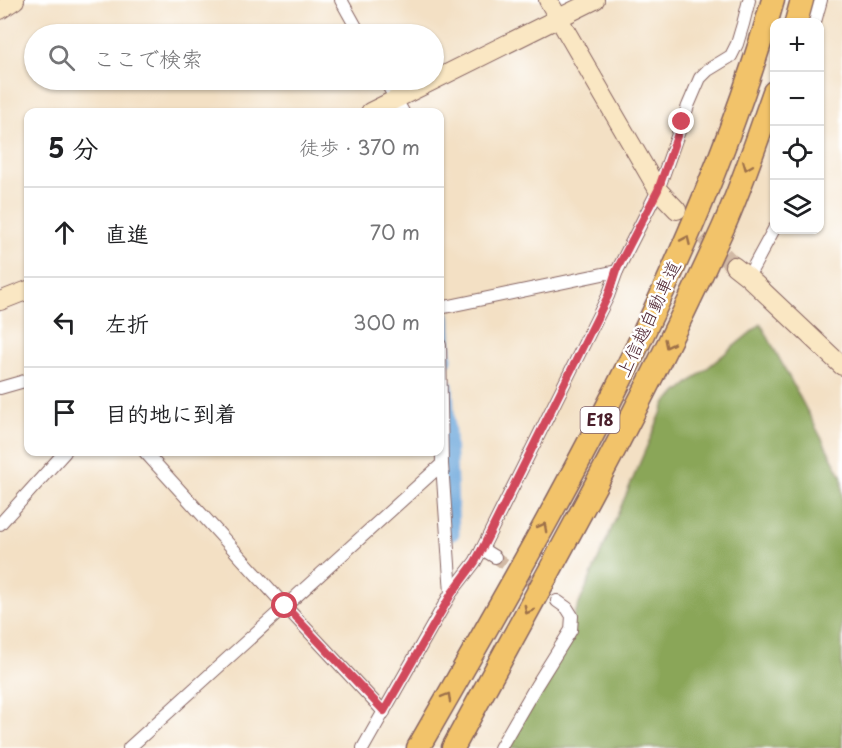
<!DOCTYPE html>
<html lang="ja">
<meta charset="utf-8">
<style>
:root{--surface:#fff;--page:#f6f6f6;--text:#202124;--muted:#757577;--line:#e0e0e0}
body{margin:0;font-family:"Playpen Sans","Klee One",sans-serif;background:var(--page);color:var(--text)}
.controls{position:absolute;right:18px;top:18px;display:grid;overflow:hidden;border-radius:12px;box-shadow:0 2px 4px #0004}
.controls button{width:54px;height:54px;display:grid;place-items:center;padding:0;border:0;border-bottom:2px solid var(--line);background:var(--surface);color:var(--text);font:30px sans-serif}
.stop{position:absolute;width:18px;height:18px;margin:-14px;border:4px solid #d1495b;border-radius:50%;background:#fff}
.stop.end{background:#d1495b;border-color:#fff;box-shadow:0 2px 6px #0008}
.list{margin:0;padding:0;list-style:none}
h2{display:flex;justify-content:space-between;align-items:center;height:78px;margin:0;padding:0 24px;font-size:26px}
h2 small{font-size:20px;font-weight:400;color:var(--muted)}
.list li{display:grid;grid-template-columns:39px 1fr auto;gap:18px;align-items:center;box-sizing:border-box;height:90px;padding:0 24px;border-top:2px solid var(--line)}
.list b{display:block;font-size:22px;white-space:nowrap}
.list em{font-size:20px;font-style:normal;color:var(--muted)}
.icon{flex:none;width:33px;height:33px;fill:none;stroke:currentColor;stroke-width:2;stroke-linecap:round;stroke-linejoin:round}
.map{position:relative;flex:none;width:842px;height:748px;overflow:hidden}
.search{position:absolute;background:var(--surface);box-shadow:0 2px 4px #0004;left:24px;top:24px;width:420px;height:66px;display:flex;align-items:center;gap:15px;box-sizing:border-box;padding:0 21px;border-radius:33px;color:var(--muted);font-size:22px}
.panel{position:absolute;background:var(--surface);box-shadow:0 2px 4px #0004;left:24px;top:108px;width:420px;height:348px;border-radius:12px}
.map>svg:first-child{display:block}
.forest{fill:#8aa659;stroke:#6a6242;stroke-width:1.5}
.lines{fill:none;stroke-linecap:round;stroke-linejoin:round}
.stream{stroke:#69a5da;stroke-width:4.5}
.canal{stroke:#69a5da;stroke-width:15}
.street-tunnel{stroke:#d1b9a5;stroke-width:12;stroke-dasharray:12 6;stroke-linecap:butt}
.secondary-tunnel{stroke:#d1b9a5;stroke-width:18;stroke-dasharray:18 9;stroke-linecap:butt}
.street-casing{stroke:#856361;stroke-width:14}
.secondary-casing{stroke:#856361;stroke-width:20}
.highway-casing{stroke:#856361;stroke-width:25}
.street{stroke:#fff;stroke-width:12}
.secondary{stroke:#fae7c3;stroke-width:18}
.highway{stroke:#f2c36a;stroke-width:22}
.oneway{stroke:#9e714a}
.route{stroke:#d1495b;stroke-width:8}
.labels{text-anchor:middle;stroke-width:5;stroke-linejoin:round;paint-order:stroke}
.shield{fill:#fff;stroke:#80626b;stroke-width:1.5}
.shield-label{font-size:16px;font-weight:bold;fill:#4a1f2b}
.street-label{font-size:18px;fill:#4a1f2b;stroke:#fff}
</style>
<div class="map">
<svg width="842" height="748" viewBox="0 0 842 748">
<rect width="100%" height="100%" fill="#fff"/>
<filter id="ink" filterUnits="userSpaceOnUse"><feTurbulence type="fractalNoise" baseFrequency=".0167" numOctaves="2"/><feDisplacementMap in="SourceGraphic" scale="12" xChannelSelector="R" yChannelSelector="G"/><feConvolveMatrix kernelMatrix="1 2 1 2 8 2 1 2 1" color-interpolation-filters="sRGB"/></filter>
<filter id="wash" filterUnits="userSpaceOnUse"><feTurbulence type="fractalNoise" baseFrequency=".008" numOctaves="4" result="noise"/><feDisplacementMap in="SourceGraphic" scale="24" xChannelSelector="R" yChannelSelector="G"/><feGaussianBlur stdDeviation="1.35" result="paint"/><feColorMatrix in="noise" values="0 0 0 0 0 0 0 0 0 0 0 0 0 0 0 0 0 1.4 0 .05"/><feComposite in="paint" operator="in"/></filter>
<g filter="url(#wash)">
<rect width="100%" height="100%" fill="#f3e0c4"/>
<polygon class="forest" points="761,324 841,475 842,480 842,748 508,748 560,648 666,402"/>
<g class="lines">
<polyline class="stream" points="440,254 442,301"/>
<g class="canal">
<polyline points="443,317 445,359"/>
<polyline points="446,386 452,533"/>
</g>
</g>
</g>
<g filter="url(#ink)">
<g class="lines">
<polyline class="street-tunnel" points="495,557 557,601"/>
<polyline class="secondary-tunnel" points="685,217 734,266"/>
<defs>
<g id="street">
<polyline points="341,0 360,34"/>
<polyline points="815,22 821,0"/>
<polyline points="385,80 403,112"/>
<polyline points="748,277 774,229"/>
<polyline points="440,308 617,271"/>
<polyline points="440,345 442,464 451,593"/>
<polyline points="0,388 28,380"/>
<polyline points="145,452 285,606 384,712"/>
<polyline points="0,524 65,452"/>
<polyline points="482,549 495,557"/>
<polyline points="129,748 442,464"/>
<polyline points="363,748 451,593 475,562 482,549 608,296 617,271 658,190 688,106 700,78 708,70 731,56 737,44 743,24 749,0"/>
<polyline points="500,748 536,686 571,630 572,616 567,608 557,601"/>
</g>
<g id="secondary">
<polyline points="548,0 658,190 677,210"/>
<polyline points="0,10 15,0"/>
<polyline points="370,112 595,0"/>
<polyline points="734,266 748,277 842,366"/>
<polyline points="0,301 28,290"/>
</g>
<g id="highway">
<polyline points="796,22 802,0"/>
<path d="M418 748C555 510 697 266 773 0"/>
<path d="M453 748C546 576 643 406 723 228 743 183 758 137 774 92"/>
</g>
</defs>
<use href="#street" class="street-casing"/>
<use href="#secondary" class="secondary-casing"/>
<use href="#highway" class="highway-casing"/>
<use href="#street" class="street"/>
<use href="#secondary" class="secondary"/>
<use href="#highway" class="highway"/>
</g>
<defs><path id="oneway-chevron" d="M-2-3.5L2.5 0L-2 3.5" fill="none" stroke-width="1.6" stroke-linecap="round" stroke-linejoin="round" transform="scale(1.5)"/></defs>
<g class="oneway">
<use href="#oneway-chevron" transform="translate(747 166) rotate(112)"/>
<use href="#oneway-chevron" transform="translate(686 240) rotate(-66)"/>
<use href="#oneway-chevron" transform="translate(668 344) rotate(116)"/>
<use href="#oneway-chevron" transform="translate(543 527) rotate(-61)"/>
<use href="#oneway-chevron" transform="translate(528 610) rotate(118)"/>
<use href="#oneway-chevron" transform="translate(447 697) rotate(-60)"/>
</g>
</g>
<g class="lines" filter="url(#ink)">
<polyline class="route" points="285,606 384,711 452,593 475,562 482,549 608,296 616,271 658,190 682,122"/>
</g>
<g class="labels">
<rect class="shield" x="580.5" y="407" width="39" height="26" rx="4.5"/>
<g class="shield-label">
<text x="600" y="426">E18</text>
</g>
<g class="street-label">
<text transform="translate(649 319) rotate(-65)" y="6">上信越自動車道</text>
</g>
</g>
</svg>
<div class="controls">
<button>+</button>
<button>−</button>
<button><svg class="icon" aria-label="locate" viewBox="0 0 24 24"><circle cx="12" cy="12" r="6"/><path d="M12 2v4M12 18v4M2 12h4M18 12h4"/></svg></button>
<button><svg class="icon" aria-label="layers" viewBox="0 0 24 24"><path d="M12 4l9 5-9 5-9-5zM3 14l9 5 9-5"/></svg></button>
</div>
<div class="stop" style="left:285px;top:606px"></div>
<div class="stop end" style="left:682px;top:122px"></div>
<div class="search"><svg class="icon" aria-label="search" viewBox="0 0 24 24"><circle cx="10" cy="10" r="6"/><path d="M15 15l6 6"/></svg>ここで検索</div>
<section class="panel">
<h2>5 分<small>徒歩 · 370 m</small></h2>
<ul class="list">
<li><svg class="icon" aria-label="ahead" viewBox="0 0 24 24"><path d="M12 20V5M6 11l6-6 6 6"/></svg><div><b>直進</b></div><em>70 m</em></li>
<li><svg class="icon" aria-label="left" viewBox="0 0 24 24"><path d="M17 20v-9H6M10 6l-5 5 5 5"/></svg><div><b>左折</b></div><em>300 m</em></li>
<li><svg class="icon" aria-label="arrive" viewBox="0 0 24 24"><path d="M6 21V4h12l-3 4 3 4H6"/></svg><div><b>目的地に到着</b></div></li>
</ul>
</section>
</div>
